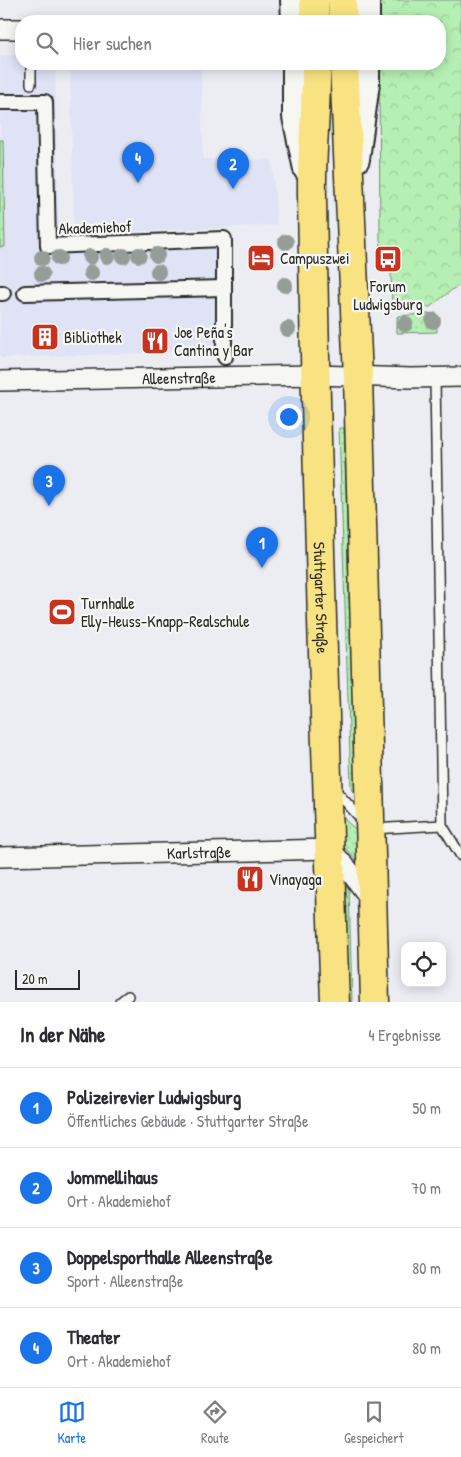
<!DOCTYPE html>
<html lang="de">
<meta charset="utf-8">
<style>
:root{--surface:#fff;--page:#f2f2f3;--text:#2b2b33;--muted:#7c7c81;--line:#e1e1e2;--accent:#1a73e8}
body{margin:0;font-family:"Patrick Hand",sans-serif;background:var(--page);color:var(--text)}
.controls{position:absolute;right:15px;bottom:15px;display:grid;overflow:hidden;border-radius:10px;box-shadow:0 2px 12px #0003}
.controls button{width:45px;height:45px;display:grid;place-items:center;padding:0;border:0;border-bottom:1px solid var(--line);background:var(--surface);color:var(--text);font:25px sans-serif}
.scale{position:absolute;left:15px;bottom:12px;width:65px;box-sizing:border-box;padding-left:5px;border:2px solid #2b2b2b;border-top:0;font-size:14px;line-height:18px;white-space:nowrap;color:#2b2b2b;-webkit-text-stroke:4px #f6f6f2;paint-order:stroke}
.you{position:absolute;left:288px;top:416px;width:18px;height:18px;margin:-12px;border:4px solid #fff;border-radius:50%;background:#1a73e8;box-shadow:0 0 0 8px #1a73e833}
.badge{display:grid;place-items:center;width:32px;height:32px;border-radius:50%;background:var(--accent);color:#fff;font-size:16px;font-weight:700}
.pin{position:absolute;translate:-50% -41px;filter:drop-shadow(0 1px 2px #0008)}
.pin::after{content:'';position:absolute;top:26px;width:18px;height:15px;background:inherit;clip-path:polygon(0 0,100% 0,50% 100%)}
.list{margin:0;padding:0;list-style:none}
h2{display:flex;justify-content:space-between;align-items:center;height:65px;margin:0;padding:0 20px;font-size:21px}
h2 small{font-size:16px;font-weight:400;color:var(--muted)}
.list li{display:grid;grid-template-columns:32px 1fr auto;gap:15px;align-items:center;box-sizing:border-box;height:80px;padding:0 20px;border-top:1px solid var(--line)}
.list b{display:block;font-size:19px;white-space:nowrap}
.list p{margin:0;font-size:16px;white-space:nowrap;color:var(--muted)}
.list em{font-size:16px;font-style:normal;color:var(--muted)}
.icon{flex:none;width:28px;height:28px;fill:none;stroke:currentColor;stroke-width:2;stroke-linecap:round;stroke-linejoin:round}
.map{position:relative;flex:none;width:461px;height:1002px;overflow:hidden}
.search{position:absolute;background:var(--surface);box-shadow:0 2px 12px #0003;left:15px;right:15px;top:15px;height:55px;display:flex;align-items:center;gap:12px;box-sizing:border-box;padding:0 18px;border-radius:20px;color:var(--muted);font-size:19px}
.sheet{height:385px;background:var(--surface)}
nav{display:flex;justify-content:space-around;align-items:center;box-sizing:border-box;height:70px;border-top:1px solid var(--line);background:var(--surface);font-size:14px;color:var(--muted)}
nav a{display:grid;justify-items:center;gap:2px}
nav .on{color:var(--accent)}
.map>svg:first-child{display:block}
.built{fill:#e0e2f5}
.grass{fill:url(#grass-dots);stroke:#708d6f}
.park{fill:url(#park-crowns);stroke:#708d6f}
.lines{fill:none;stroke-linecap:round;stroke-linejoin:round}
.service-casing{stroke:#2b2b2b;stroke-width:12}
.pedestrian-casing{stroke:#2b2b2b;stroke-width:18}
.minor-casing{stroke:#2b2b2b;stroke-width:22}
.secondary-casing{stroke:#2b2b2b;stroke-width:30}
.primary-casing{stroke:#2b2b2b;stroke-width:31}
.service{stroke:#f6f6f2;stroke-width:9}
.pedestrian{stroke:#f6f6f2;stroke-width:14}
.minor{stroke:#f6f6f2;stroke-width:19}
.secondary{stroke:#f6f6f2;stroke-width:26}
.primary{stroke:#f8e281;stroke-width:28}
.tree{fill:#959d98}
.labels{text-anchor:middle;stroke-width:4.5;stroke-linejoin:round;paint-order:stroke}
.street-label{font-size:16px;fill:#2b2b2b;stroke:#f6f6f2}
.poi-label{font-size:16px;fill:#2b2b2b;stroke:#f6f6f2;text-anchor:start}
</style>
<div class="map">
<svg width="461" height="1002" viewBox="0 0 461 1002">
<defs>
<pattern id="grass-dots" width="8" height="8" patternUnits="userSpaceOnUse" patternTransform="scale(1.25)"><rect width="8" height="8" fill="#b6efb3"/><path d="M2 2h.1M6 6h.1" fill="none" stroke="#9dcd9a" stroke-width="1.8" stroke-linecap="round"/></pattern>
<pattern id="park-crowns" width="20" height="18" patternUnits="userSpaceOnUse" patternTransform="scale(1.25)"><rect width="20" height="18" fill="#b6efb3"/><path d="M2 6a3 3 0 1 1 6 0M12 15a3 3 0 1 1 6 0" fill="none" stroke="#9dcd9a"/></pattern>
</defs>
<rect width="100%" height="100%" fill="#ecedf3"/>
<filter id="ink" filterUnits="userSpaceOnUse"><feTurbulence type="fractalNoise" baseFrequency=".02" numOctaves="2"/><feDisplacementMap in="SourceGraphic" scale="10" xChannelSelector="R" yChannelSelector="G"/><feConvolveMatrix kernelMatrix="1 2 1 2 8 2 1 2 1" color-interpolation-filters="sRGB"/></filter>
<g filter="url(#ink)">
<g class="built">
<polygon points="0,55 21,55 21,64 55,64 59,236 230,232 233,350 0,358"/>
<polygon points="70,64 201,64 203,159 272,160 277,225 74,234"/>
</g>
<g class="grass">
<polygon points="436,313 437,332 397,333 397,317 398,316"/>
<polygon points="339,428 344,428 355,792 352,791 351,787"/>
<polygon points="341,813 348,823 357,830 358,862 342,845"/>
<polygon points="345,886 348,886 349,888 352,1002 347,1002"/>
</g>
<g class="park">
<polygon points="378,0 461,0 461,285 453,289 430,307 392,308 391,269 393,268 393,248 381,247 380,238 379,64 440,64 440,21 379,21"/>
<polygon points="0,140 3,140 5,247 0,247"/>
</g>
<g class="lines">
<defs>
<g id="service">
<polyline points="31,64 31,84"/>
<polyline points="435,378 442,825 461,856"/>
<polyline points="335,790 363,821"/>
<polyline points="372,829 442,825"/>
<polyline points="120,1002 128,996"/>
</g>
<g id="pedestrian">
<polyline points="0,102 45,102 48,246 224,239 224,348 225,357"/>
<polyline points="0,293 3,293"/>
<polyline points="25,293 224,288"/>
</g>
<g id="minor">
<polyline points="0,29 21,29"/>
<path id="s1" d="M0 381 316 375 411 378 461 377"/>
<path id="s2" d="M0 857 330 849 347 868 372 901"/>
</g>
<g id="secondary">
<polyline points="294,0 295,21"/>
<polyline points="366,0 366,21"/>
<polyline points="296,64 296,117 307,169"/>
<polyline points="356,159 366,83 366,64"/>
</g>
<g id="primary">
<polyline points="314,0 315,21"/>
<polyline points="342,0 343,21"/>
<path id="s3" d="M316 64C317 108 311 152 312 196 316 465 325 733 335 1002"/>
<polyline points="344,64 358,377 375,1002"/>
</g>
</defs>
<use href="#service" class="service-casing"/>
<use href="#pedestrian" class="pedestrian-casing"/>
<use href="#minor" class="minor-casing"/>
<use href="#secondary" class="secondary-casing"/>
<use href="#primary" class="primary-casing"/>
<use href="#service" class="service"/>
<use href="#pedestrian" class="pedestrian"/>
<use href="#minor" class="minor"/>
<use href="#secondary" class="secondary"/>
<use href="#primary" class="primary"/>
</g>
<g class="tree">
<circle cx="286" cy="242" r="8"/>
<circle cx="139" cy="255" r="8"/>
<circle cx="157" cy="255" r="8"/>
<circle cx="107" cy="256" r="8"/>
<circle cx="123" cy="256" r="8"/>
<circle cx="90" cy="257" r="8"/>
<circle cx="42" cy="258" r="8"/>
<circle cx="59" cy="258" r="8"/>
<circle cx="158" cy="272" r="8"/>
<circle cx="91" cy="273" r="8"/>
<circle cx="42" cy="274" r="8"/>
<circle cx="285" cy="285" r="8"/>
<circle cx="433" cy="321" r="8"/>
<circle cx="405" cy="324" r="8"/>
<circle cx="288" cy="329" r="8"/>
</g>
</g>
<defs>
<symbol id="hotel-square" viewBox="-11 -11 22 22"><rect x="-9" y="-9" width="18" height="18" rx="4" fill="#c8321e" stroke="#f6f6f2"/><path d="M-6-4.5h1.5V1H6V5H4.5V3h-9V5H-6ZM-4 0a1.8 1.8 0 1 1 3.6 0ZM.5 0V-2.5h3Q6-2.5 6 0Z" fill="#fff"/></symbol>
<symbol id="bus-square" viewBox="-11 -11 22 22"><rect x="-9" y="-9" width="18" height="18" rx="4" fill="#c8321e" stroke="#f6f6f2"/><path d="M-5-6H5V4H4V6H2V4H-2V6H-4V4H-5ZM-3.5-4V0h7V-4ZM-3.5 1.2v1.5H-2V1.2ZM2 1.2v1.5H3.5V1.2Z" fill="#fff"/></symbol>
<symbol id="building-square" viewBox="-11 -11 22 22"><rect x="-9" y="-9" width="18" height="18" rx="4" fill="#c8321e" stroke="#f6f6f2"/><path d="M-4-6H4V6H1V3H-1V6H-4ZM-2.5-4.3h1.7v1.8h-1.7ZM.8-4.3h1.7v1.8H.8ZM-2.5-1h1.7V.8h-1.7ZM.8-1h1.7V.8H.8Z" fill="#fff"/></symbol>
<symbol id="restaurant-square" viewBox="-11 -11 22 22"><rect x="-9" y="-9" width="18" height="18" rx="4" fill="#c8321e" stroke="#f6f6f2"/><path d="M-5-6h1v4h1v-4h1v4h1v-4h1v5L-1.5 .5V6h-2V.5L-5-1ZM5-6V6H3V1.5H1.5Q1.5-4 5-6Z" fill="#fff"/></symbol>
<symbol id="stadium-square" viewBox="-11 -11 22 22"><rect x="-9" y="-9" width="18" height="18" rx="4" fill="#c8321e" stroke="#f6f6f2"/><path d="M0-5a6.5 5 0 1 0 0 10a6.5 5 0 1 0 0-10ZM-3.5-1.8h7v3.6h-7Z" fill="#fff"/></symbol>
</defs>
<g fill-rule="evenodd">
<use href="#hotel-square" x="245" y="242" width="32" height="32"/>
<use href="#bus-square" x="372" y="243" width="32" height="32"/>
<use href="#building-square" x="29" y="321" width="32" height="32"/>
<use href="#restaurant-square" x="139" y="325" width="32" height="32"/>
<use href="#stadium-square" x="46" y="596" width="32" height="32"/>
<use href="#restaurant-square" x="234" y="863" width="32" height="32"/>
</g>
<g class="labels">
<g class="street-label">
<text transform="translate(95 227) rotate(-2)" y="6">Akademiehof</text>
<text dy="6" stroke="none"><textPath href="#s1" startOffset="179">Alleenstraße</textPath></text>
<text dy="6" stroke="none"><textPath href="#s3" startOffset="534">Stuttgarter Straße</textPath></text>
<text dy="6" stroke="none"><textPath href="#s2" startOffset="199">Karlstraße</textPath></text>
</g>
<g class="poi-label">
<text x="280" y="264">Campuszwei</text>
<text x="388" y="292" text-anchor="middle">Forum<tspan x="388" dy="18">Ludwigsburg</tspan></text>
<text x="174" y="338">Joe Peña's<tspan x="174" dy="18">Cantina y Bar</tspan></text>
<text x="64" y="343">Bibliothek</text>
<text x="81" y="609">Turnhalle<tspan x="81" dy="18">Elly-Heuss-Knapp-Realschule</tspan></text>
<text x="269" y="885">Vinayaga</text>
</g>
</g>
</svg>
<div class="controls">
<button><svg class="icon" aria-label="locate" viewBox="0 0 24 24"><circle cx="12" cy="12" r="6"/><path d="M12 2v4M12 18v4M2 12h4M18 12h4"/></svg></button>
</div>
<div class="scale">20 m</div>
<div class="you"></div>
<div class="pin badge" style="left:262px;top:568px">1</div>
<div class="pin badge" style="left:233px;top:189px">2</div>
<div class="pin badge" style="left:49px;top:506px">3</div>
<div class="pin badge" style="left:138px;top:183px">4</div>
<div class="search"><svg class="icon" aria-label="search" viewBox="0 0 24 24"><circle cx="10" cy="10" r="6"/><path d="M15 15l6 6"/></svg>Hier suchen</div>
</div>
<section class="sheet">
<h2>In der Nähe<small>4 Ergebnisse</small></h2>
<ul class="list">
<li><span class="badge">1</span><div><b>Polizeirevier Ludwigsburg</b><p>Öffentliches Gebäude · Stuttgarter Straße</p></div><em>50 m</em></li>
<li><span class="badge">2</span><div><b>Jommellihaus</b><p>Ort · Akademiehof</p></div><em>70 m</em></li>
<li><span class="badge">3</span><div><b>Doppelsporthalle Alleenstraße</b><p>Sport · Alleenstraße</p></div><em>80 m</em></li>
<li><span class="badge">4</span><div><b>Theater</b><p>Ort · Akademiehof</p></div><em>80 m</em></li>
</ul>
</section>
<nav>
<a class="on"><svg class="icon" aria-label="map" viewBox="0 0 24 24"><path d="M3 6l6-2 6 2 6-2v14l-6 2-6-2-6 2zM9 4v14M15 6v14"/></svg>Karte</a>
<a><svg class="icon" aria-label="directions" viewBox="0 0 24 24"><path d="M12 3l9 9-9 9-9-9zM9 14v-3h6M13 9l2 2-2 2"/></svg>Route</a>
<a><svg class="icon" aria-label="saved" viewBox="0 0 24 24"><path d="M7 4h10v16l-5-4-5 4z"/></svg>Gespeichert</a>
</nav>
